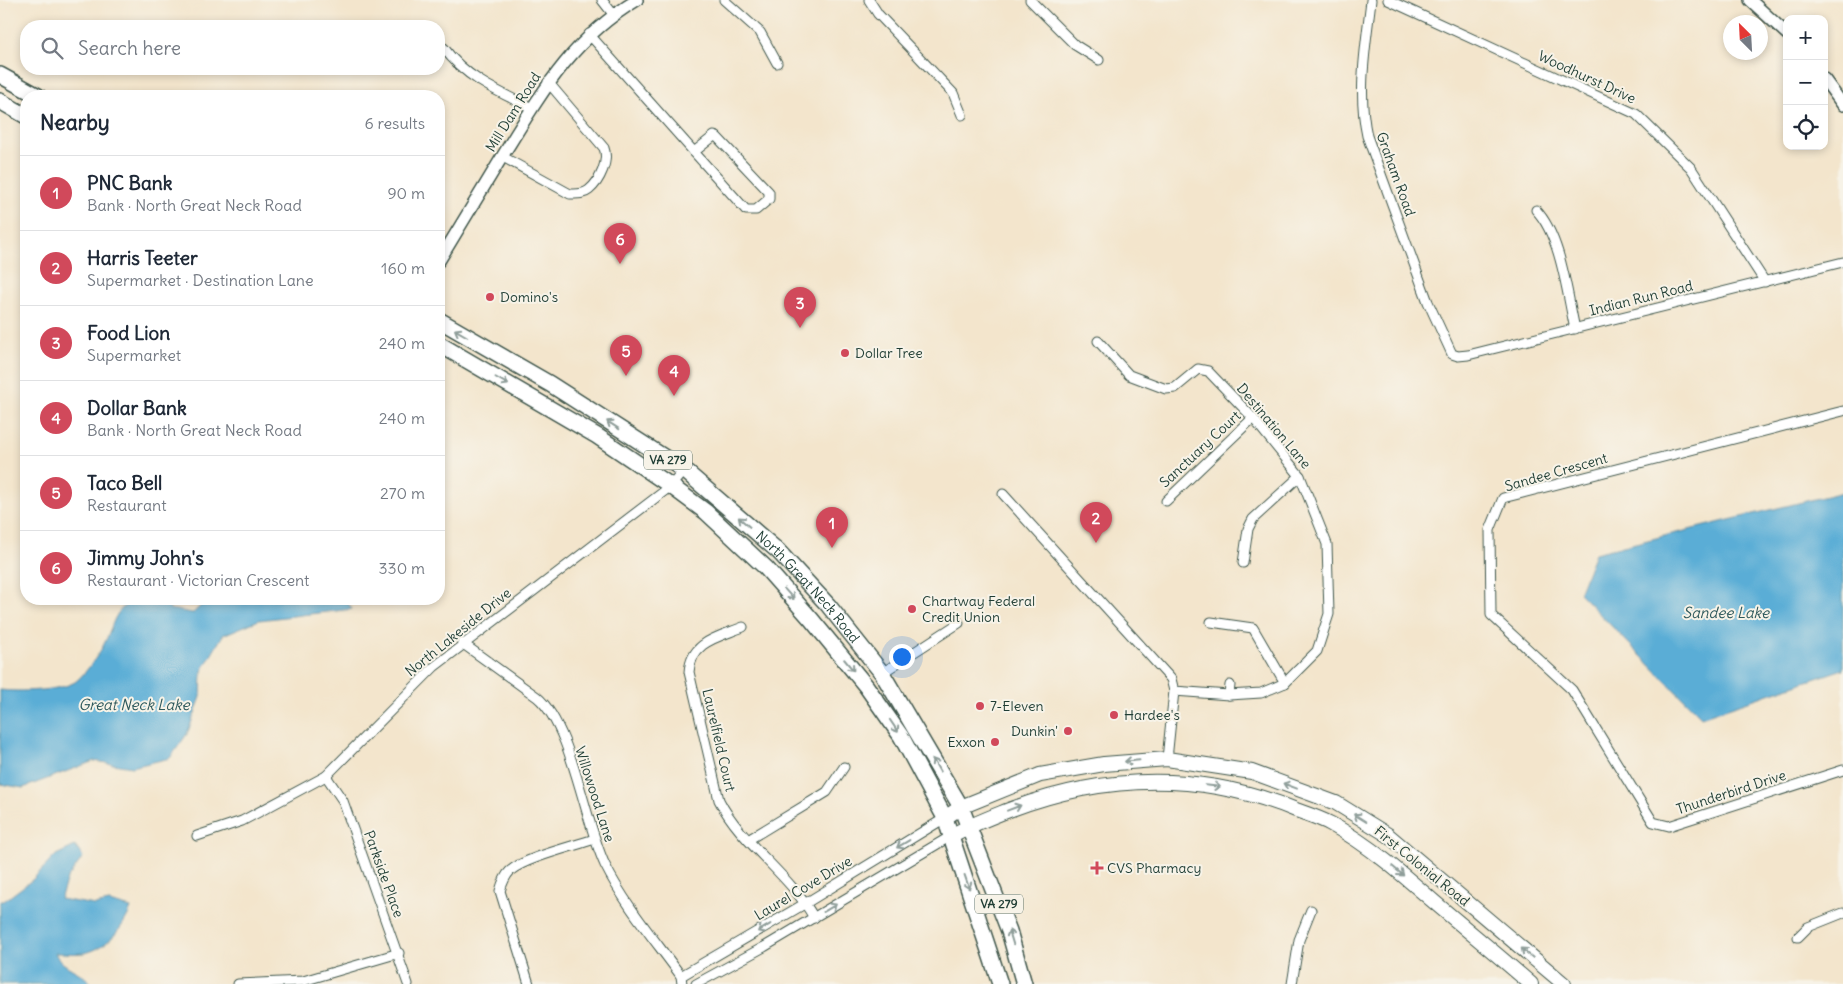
<!DOCTYPE html>
<meta charset="utf-8">
<style>
:root{--surface:#fff;--page:#f2f2f3;--text:#1f2937;--muted:#747a83;--line:#e0e1e3;--accent:#d1495b}
body{margin:0;font-family:Delius,sans-serif;background:var(--page);color:var(--text)}
.controls{position:absolute;right:15px;top:15px;display:grid;overflow:hidden;border-radius:10px;box-shadow:0 2px 8px #0003}
.controls button{width:45px;height:45px;display:grid;place-items:center;padding:0;border:0;border-bottom:1px solid var(--line);background:var(--surface);color:var(--text);font:25px sans-serif}
.compass{position:absolute;left:1723px;top:15px;width:45px;height:45px;border-radius:50%;background:var(--surface);box-shadow:0 2px 8px #0003;rotate:336deg}
.you{position:absolute;left:901px;top:656px;width:18px;height:18px;margin:-12px;border:4px solid #fff;border-radius:50%;background:#1a73e8;box-shadow:0 0 0 8px #1a73e833}
.badge{display:grid;place-items:center;width:32px;height:32px;border-radius:50%;background:var(--accent);color:#fff;font-size:16px;font-weight:700}
.pin{position:absolute;translate:-50% -41px;filter:drop-shadow(0 1px 2px #0008)}
.pin::after{content:'';position:absolute;top:26px;width:18px;height:15px;background:inherit;clip-path:polygon(0 0,100% 0,50% 100%)}
.list{margin:0;padding:0;list-style:none}
h2{display:flex;justify-content:space-between;align-items:center;height:65px;margin:0;padding:0 20px;font-size:21px}
h2 small{font-size:16px;font-weight:400;color:var(--muted)}
.list li{display:grid;grid-template-columns:32px 1fr auto;gap:15px;align-items:center;box-sizing:border-box;height:75px;padding:0 20px;border-top:1px solid var(--line)}
.list b{display:block;font-size:19px;white-space:nowrap}
.list p{margin:0;font-size:16px;white-space:nowrap;color:var(--muted)}
.list em{font-size:16px;font-style:normal;color:var(--muted)}
.icon{flex:none;width:28px;height:28px;fill:none;stroke:currentColor;stroke-width:2;stroke-linecap:round;stroke-linejoin:round}
.map{position:relative;flex:none;width:1843px;height:984px;overflow:hidden}
.search{position:absolute;background:var(--surface);box-shadow:0 2px 8px #0003;left:20px;top:20px;width:425px;height:55px;display:flex;align-items:center;gap:12px;box-sizing:border-box;padding:0 18px;border-radius:20px;color:var(--muted);font-size:19px}
.panel{position:absolute;background:var(--surface);box-shadow:0 2px 8px #0003;left:20px;top:90px;width:425px;height:515px;border-radius:20px}
.map>svg:first-child{display:block}
.water{fill:#5aadd6;stroke:#3c7585}
.lines{fill:none;stroke-linecap:round;stroke-linejoin:round}
.minor-casing{stroke:#3f564b;stroke-width:11}
.tertiary-casing{stroke:#3f564b;stroke-width:14}
.secondary-casing{stroke:#3f564b;stroke-width:16}
.primary-casing{stroke:#3f564b;stroke-width:18}
.minor{stroke:#fff;stroke-width:9}
.tertiary{stroke:#fff;stroke-width:11}
.secondary{stroke:#fff;stroke-width:14}
.primary{stroke:#fff;stroke-width:15}
.oneway{stroke:#8f9e9a}
.poi-dot{fill:#d1495b;stroke:#f7f3e8;stroke-width:2}
.labels{text-anchor:middle;stroke-width:4;stroke-linejoin:round;paint-order:stroke}
.shield{fill:#f7f3e8;stroke:#60746a;stroke-width:1}
.shield-label{font-size:12px;font-weight:bold;fill:#1f3d34}
.street-label{font-size:14px;fill:#1f3d34;stroke:#f7f3e8}
.poi-label{font-size:14px;fill:#1f3d34;stroke:#f7f3e8;text-anchor:start}
.water-label{font-size:15px;font-style:italic;fill:#2e595c;stroke:#f7f3e8}
</style>
<div class="map">
<svg width="1843" height="984" viewBox="0 0 1843 984">
<rect width="100%" height="100%" fill="#f7f3e8"/>
<filter id="ink" filterUnits="userSpaceOnUse"><feTurbulence type="fractalNoise" baseFrequency=".02" numOctaves="2"/><feDisplacementMap in="SourceGraphic" scale="10" xChannelSelector="R" yChannelSelector="G"/><feConvolveMatrix kernelMatrix="1 2 1 2 8 2 1 2 1" color-interpolation-filters="sRGB"/></filter>
<filter id="wash" filterUnits="userSpaceOnUse"><feTurbulence type="fractalNoise" baseFrequency=".0096" numOctaves="4" result="noise"/><feDisplacementMap in="SourceGraphic" scale="20" xChannelSelector="R" yChannelSelector="G"/><feGaussianBlur stdDeviation="1.12" result="paint"/><feColorMatrix in="noise" values="0 0 0 0 0 0 0 0 0 0 0 0 0 0 0 0 0 1.4 0 .05"/><feComposite in="paint" operator="in"/></filter>
<g filter="url(#wash)">
<rect width="100%" height="100%" fill="#f3e5cc"/>
<g class="water">
<polygon points="1843,492 1843,669 1701,717 1579,593 1595,553"/>
<path d="M137 599H165L170 609 193 613 208 599H345L352 609 259 620 223 635 202 671 201 697 187 734 170 758 132 767 94 761 23 788 0 784V690C18 692 57 691 73 683 82 679 100 653 104 644 115 623 112 610 137 599Z"/>
<path d="M75 846 83 857 67 879 60 899 95 905 109 902 131 908C123 929 106 949 84 953 75 954 64 953 55 953 62 969 82 970 91 984H0V901H4L32 880 56 855Z"/>
</g>
</g>
<g filter="url(#ink)">
<g class="lines">
<defs>
<g id="minor">
<polyline points="602,0 613,14"/>
<polyline points="724,0 760,32 777,63"/>
<polyline points="869,0 878,14 953,93 962,115"/>
<polyline points="1030,0 1075,45 1099,60"/>
<path d="M1371 0C1366 45 1357 91 1367 136L1428 302 1452 354 1458 356 1468 355 1843 262"/>
<polyline points="1388,0 1636,114 1691,168 1765,282"/>
<polyline points="589,34 694,152"/>
<path d="M444 48C465 78 501 93 532 108"/>
<polygon points="714,136 717,137 769,192 769,199 756,210 746,210 694,152"/>
<path d="M503 157 570 194C576 194 583 195 589 190 600 181 609 161 604 148L548 82"/>
<path d="M1536 210C1561 236 1567 294 1575 329"/>
<polyline points="1098,341 1129,375 1166,389 1175,388 1198,369 1208,371 1253,418 1300,476 1327,544 1329,614 1317,651 1285,683 1261,693 1229,695 1174,691"/>
<polyline points="1843,411 1503,498 1490,530 1491,615 1572,690 1653,822 1669,826 1843,770"/>
<polyline points="1003,494 1171,679 1174,691 1167,759"/>
<polyline points="1166,501 1253,418"/>
<polyline points="1243,563 1248,529 1253,519 1300,476"/>
<polyline points="1211,622 1253,628 1285,683"/>
<path d="M743 627C719 637 691 641 689 672L719 800C742 845 790 874 814 918"/>
<path d="M462 643 537 697C572 726 584 821 605 865 625 905 655 940 681 976L682 984"/>
<polyline points="882,673 959,623"/>
<polyline points="1229,695 1230,685"/>
<polyline points="326,776 343,801 408,984"/>
<polyline points="197,836 242,821 326,776 434,667 671,486 684,470"/>
<polyline points="748,840 827,792 844,767"/>
<polyline points="1798,937 1808,927 1843,913"/>
<polyline points="681,976 806,903 945,818"/>
<polyline points="238,984 303,981 399,953"/>
<path d="M529 984 500 891C502 884 505 876 510 871 524 858 575 846 594 839"/>
<polyline points="696,984 764,947 951,836"/>
<polyline points="1292,984 1299,940 1311,910"/>
</g>
<g id="tertiary">
<polyline points="1750,0 1787,34"/>
<polyline points="1824,79 1843,105"/>
<path d="M439 261C462 223 485 185 508 147 545 87 575 37 637 0"/>
</g>
<g id="secondary">
<polyline points="945,818 961,807 1040,775 1104,764 1167,759 1252,772 1336,803 1388,835 1564,984"/>
<path d="M951 836C970 825 989 818 1009 810 1104 774 1201 771 1296 810 1307 814 1320 818 1331 824 1369 845 1401 873 1433 901 1466 929 1499 956 1531 984"/>
</g>
<g id="primary">
<polyline points="0,75 38,96"/>
<polyline points="0,101 26,116"/>
<path id="s1" d="M439 320 550 384 684 470 778 551 828 605 882 673 961 807 1009 931 1024 984"/>
<polyline points="439,344 597,436 671,486 706,512 766,568 811,619 866,686 901,736 945,818 1000,984"/>
</g>
</defs>
<use href="#minor" class="minor-casing"/>
<use href="#tertiary" class="tertiary-casing"/>
<use href="#secondary" class="secondary-casing"/>
<use href="#primary" class="primary-casing"/>
<use href="#minor" class="minor"/>
<use href="#tertiary" class="tertiary"/>
<use href="#secondary" class="secondary"/>
<use href="#primary" class="primary"/>
</g>
<defs><path id="oneway-shaft" d="M-6 0H5M1.5-3L5.5 0L1.5 3" fill="none" stroke-width="1.6" stroke-linecap="round" stroke-linejoin="round" transform="scale(1.25)"/></defs>
<g class="oneway">
<use href="#oneway-shaft" transform="translate(461 333) rotate(-150)"/>
<use href="#oneway-shaft" transform="translate(502 381) rotate(30)"/>
<use href="#oneway-shaft" transform="translate(613 425) rotate(-147)"/>
<use href="#oneway-shaft" transform="translate(744 522) rotate(-139)"/>
<use href="#oneway-shaft" transform="translate(789 594) rotate(48)"/>
<use href="#oneway-shaft" transform="translate(849 665) rotate(50)"/>
<use href="#oneway-shaft" transform="translate(894 726) rotate(56)"/>
<use href="#oneway-shaft" transform="translate(1132 761) rotate(175)"/>
<use href="#oneway-shaft" transform="translate(936 765) rotate(-120)"/>
<use href="#oneway-shaft" transform="translate(1213 786) rotate(6)"/>
<use href="#oneway-shaft" transform="translate(1290 786) rotate(-159)"/>
<use href="#oneway-shaft" transform="translate(1014 808) rotate(-21)"/>
<use href="#oneway-shaft" transform="translate(1360 818) rotate(-148)"/>
<use href="#oneway-shaft" transform="translate(903 844) rotate(149)"/>
<use href="#oneway-shaft" transform="translate(1398 871) rotate(40)"/>
<use href="#oneway-shaft" transform="translate(967 882) rotate(71)"/>
<use href="#oneway-shaft" transform="translate(830 908) rotate(-31)"/>
<use href="#oneway-shaft" transform="translate(764 928) rotate(149)"/>
<use href="#oneway-shaft" transform="translate(1011 937) rotate(-107)"/>
<use href="#oneway-shaft" transform="translate(1527 953) rotate(-140)"/>
</g>
</g>
<g class="poi-dot">
<circle cx="490" cy="297" r="5"/>
<circle cx="845" cy="353" r="5"/>
<circle cx="912" cy="609" r="5"/>
<circle cx="980" cy="706" r="5"/>
<circle cx="1114" cy="715" r="5"/>
<circle cx="1068" cy="731" r="5"/>
<circle cx="995" cy="742" r="5"/>
<path d="M1094.5 860.5h5v5h5v5h-5v5h-5v-5h-5v-5h5z"/>
</g>
<g class="labels">
<g class="shield">
<rect x="644" y="450.5" width="48" height="19" rx="4"/>
<rect x="975" y="894.5" width="48" height="19" rx="4"/>
</g>
<g class="shield-label">
<text x="668" y="464">VA 279</text>
<text x="999" y="908">VA 279</text>
</g>
<g class="street-label">
<text transform="translate(1587 77) rotate(25)" y="5">Woodhurst Drive</text>
<text transform="translate(513 112) rotate(-58)" y="5">Mill Dam Road</text>
<text transform="translate(1396 174) rotate(70)" y="5">Graham Road</text>
<text transform="translate(1641 298) rotate(-14)" y="5">Indian Run Road</text>
<text transform="translate(1274 426) rotate(50)" y="5">Destination Lane</text>
<text transform="translate(1200 449) rotate(-43)" y="5">Sanctuary Court</text>
<text transform="translate(1556 472) rotate(-16)" y="5">Sandee Crescent</text>
<text dy="5" stroke="none"><textPath href="#s1" startOffset="458">North Great Neck Road</textPath></text>
<text transform="translate(458 632) rotate(-39)" y="5">North Lakeside Drive</text>
<text transform="translate(719 740) rotate(77)" y="5">Laurelfield Court</text>
<text transform="translate(1731 792) rotate(-18)" y="5">Thunderbird Drive</text>
<text transform="translate(595 794) rotate(72)" y="5">Willowood Lane</text>
<text transform="translate(1422 866) rotate(39)" y="5">First Colonial Road</text>
<text transform="translate(384 874) rotate(70)" y="5">Parkside Place</text>
<text transform="translate(803 888) rotate(-31)" y="5">Laurel Cove Drive</text>
</g>
<g class="poi-label">
<text x="500" y="302">Domino's</text>
<text x="855" y="358">Dollar Tree</text>
<text x="922" y="606">Chartway Federal<tspan x="922" dy="16">Credit Union</tspan></text>
<text x="990" y="711">7-Eleven</text>
<text x="1124" y="720">Hardee's</text>
<text x="1058" y="736" text-anchor="end">Dunkin'</text>
<text x="985" y="747" text-anchor="end">Exxon</text>
<text x="1107" y="873">CVS Pharmacy</text>
</g>
<g class="water-label">
<text x="1726" y="618">Sandee Lake</text>
<text x="134" y="710">Great Neck Lake</text>
</g>
</g>
</svg>
<div class="controls">
<button>+</button>
<button>−</button>
<button><svg class="icon" aria-label="locate" viewBox="0 0 24 24"><circle cx="12" cy="12" r="6"/><path d="M12 2v4M12 18v4M2 12h4M18 12h4"/></svg></button>
</div>
<svg class="compass" viewBox="-18 -18 36 36"><path d="M0-13l5 13h-10z" fill="#e53935"/><path d="M0 13l5-13h-10z" fill="#747a83"/></svg>
<div class="you"></div>
<div class="pin badge" style="left:832px;top:548px">1</div>
<div class="pin badge" style="left:1096px;top:543px">2</div>
<div class="pin badge" style="left:800px;top:328px">3</div>
<div class="pin badge" style="left:674px;top:396px">4</div>
<div class="pin badge" style="left:626px;top:376px">5</div>
<div class="pin badge" style="left:620px;top:264px">6</div>
<div class="search"><svg class="icon" aria-label="search" viewBox="0 0 24 24"><circle cx="10" cy="10" r="6"/><path d="M15 15l6 6"/></svg>Search here</div>
<section class="panel">
<h2>Nearby<small>6 results</small></h2>
<ul class="list">
<li><span class="badge">1</span><div><b>PNC Bank</b><p>Bank · North Great Neck Road</p></div><em>90 m</em></li>
<li><span class="badge">2</span><div><b>Harris Teeter</b><p>Supermarket · Destination Lane</p></div><em>160 m</em></li>
<li><span class="badge">3</span><div><b>Food Lion</b><p>Supermarket</p></div><em>240 m</em></li>
<li><span class="badge">4</span><div><b>Dollar Bank</b><p>Bank · North Great Neck Road</p></div><em>240 m</em></li>
<li><span class="badge">5</span><div><b>Taco Bell</b><p>Restaurant</p></div><em>270 m</em></li>
<li><span class="badge">6</span><div><b>Jimmy John's</b><p>Restaurant · Victorian Crescent</p></div><em>330 m</em></li>
</ul>
</section>
</div>
